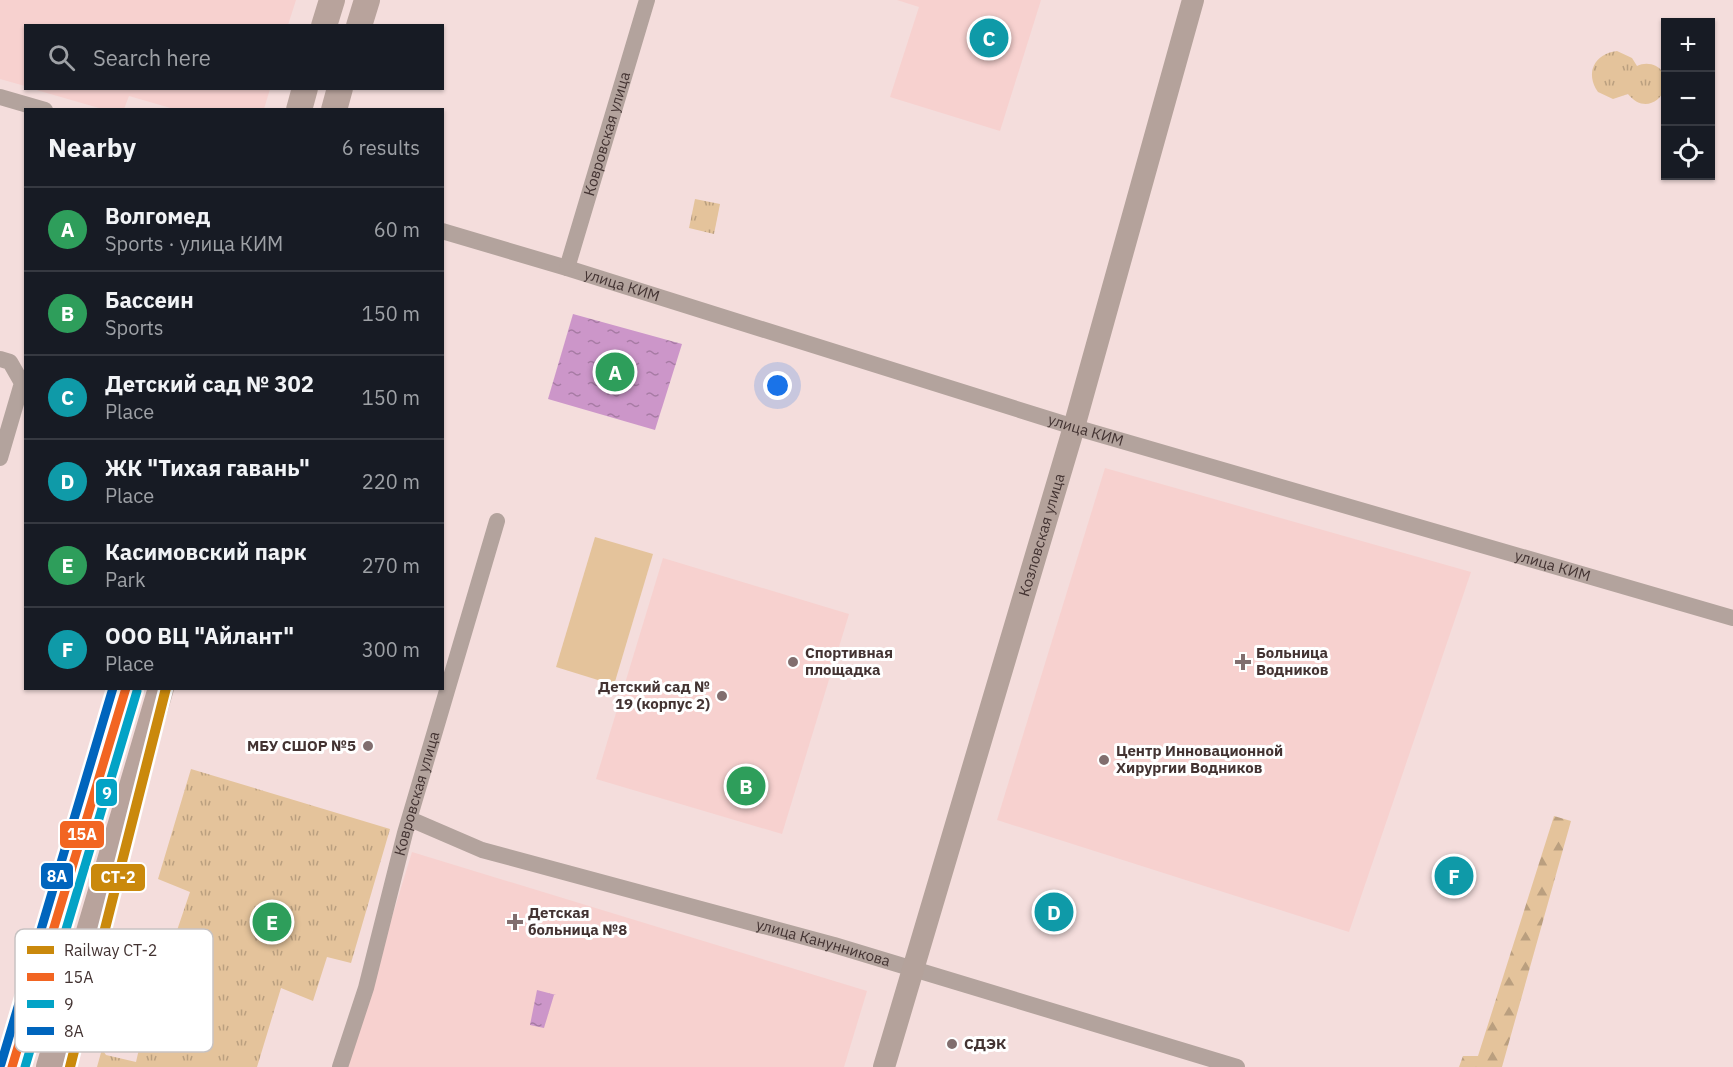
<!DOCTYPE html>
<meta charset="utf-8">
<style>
:root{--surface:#171b24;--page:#242831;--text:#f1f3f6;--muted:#9ea1a6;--line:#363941;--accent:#1a73e8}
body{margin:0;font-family:"IBM Plex Sans",sans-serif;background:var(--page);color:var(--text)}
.controls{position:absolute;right:18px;top:18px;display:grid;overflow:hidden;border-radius:0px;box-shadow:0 2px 4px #0004}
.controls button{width:54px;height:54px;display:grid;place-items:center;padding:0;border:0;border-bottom:2px solid var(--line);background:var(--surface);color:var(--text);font:30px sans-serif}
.you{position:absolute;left:778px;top:386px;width:21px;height:21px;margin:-15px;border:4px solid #fff;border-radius:50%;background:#1a73e8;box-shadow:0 0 0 9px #1a73e833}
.badge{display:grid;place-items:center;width:39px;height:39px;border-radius:50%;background:var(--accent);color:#fff;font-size:20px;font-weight:700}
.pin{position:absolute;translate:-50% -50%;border:3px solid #fff;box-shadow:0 2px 6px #0006}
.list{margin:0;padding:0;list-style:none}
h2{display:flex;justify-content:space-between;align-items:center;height:78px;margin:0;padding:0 24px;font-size:26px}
h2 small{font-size:20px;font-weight:400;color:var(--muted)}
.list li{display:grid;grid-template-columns:39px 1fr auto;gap:18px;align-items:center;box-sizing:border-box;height:84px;padding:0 24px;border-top:2px solid var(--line)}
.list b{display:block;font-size:22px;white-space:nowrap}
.list p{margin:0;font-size:20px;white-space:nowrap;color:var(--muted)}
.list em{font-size:20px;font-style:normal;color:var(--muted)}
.icon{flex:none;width:33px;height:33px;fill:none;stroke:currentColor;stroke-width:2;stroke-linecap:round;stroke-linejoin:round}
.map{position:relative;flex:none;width:1733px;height:1067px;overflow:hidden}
.search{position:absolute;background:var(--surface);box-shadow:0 2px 4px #0004;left:24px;top:24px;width:420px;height:66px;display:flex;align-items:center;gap:15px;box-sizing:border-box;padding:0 21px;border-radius:0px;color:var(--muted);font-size:22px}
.panel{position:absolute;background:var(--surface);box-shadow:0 2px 4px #0004;left:24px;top:108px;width:420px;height:582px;border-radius:0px}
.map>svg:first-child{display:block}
.built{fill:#f7d1cf}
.forest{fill:url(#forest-firs)}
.park{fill:url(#park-tufts)}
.garden{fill:#e4c39b}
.water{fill:url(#water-ripples)}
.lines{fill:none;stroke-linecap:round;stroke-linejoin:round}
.street{stroke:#b3a39d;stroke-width:16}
.secondary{stroke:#b4a29b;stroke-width:22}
.primary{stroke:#b8a39c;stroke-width:26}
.bus-1-casing{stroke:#fff;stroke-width:14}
.bus-2-casing{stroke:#fff;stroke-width:14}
.bus-3-casing{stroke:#fff;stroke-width:14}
.bus-1{stroke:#f26522;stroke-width:9}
.bus-2{stroke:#03a3c6;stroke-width:9}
.bus-3{stroke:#0065bd;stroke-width:9}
.rail-1-casing{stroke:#fff;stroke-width:15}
.rail-1{stroke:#ca890c;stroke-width:10}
.poi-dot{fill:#816e6e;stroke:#fff;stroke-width:2}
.labels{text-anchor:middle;stroke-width:6;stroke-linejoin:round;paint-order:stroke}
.street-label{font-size:15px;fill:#433332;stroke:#fff}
.poi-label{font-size:15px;font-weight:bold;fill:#433332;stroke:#fff;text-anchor:start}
.key{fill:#fff;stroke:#c7c2c2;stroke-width:1.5}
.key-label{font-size:16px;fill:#433332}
.line-badge{stroke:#fff;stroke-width:2}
.badge-label{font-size:16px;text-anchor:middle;font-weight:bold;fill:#fff}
</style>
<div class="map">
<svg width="1733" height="1067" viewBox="0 0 1733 1067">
<defs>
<pattern id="forest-firs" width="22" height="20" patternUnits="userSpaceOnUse" patternTransform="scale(1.5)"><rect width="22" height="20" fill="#e4c39b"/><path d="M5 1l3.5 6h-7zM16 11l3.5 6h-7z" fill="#ba9f7f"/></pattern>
<pattern id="park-tufts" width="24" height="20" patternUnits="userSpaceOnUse" patternTransform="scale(1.5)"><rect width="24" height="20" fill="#e4c39b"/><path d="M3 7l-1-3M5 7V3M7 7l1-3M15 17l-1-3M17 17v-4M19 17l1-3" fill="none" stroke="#ba9f7f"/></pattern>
<pattern id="water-ripples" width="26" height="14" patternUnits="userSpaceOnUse" patternTransform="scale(1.5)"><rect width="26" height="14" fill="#cc96c9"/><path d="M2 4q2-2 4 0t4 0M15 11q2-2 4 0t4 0" fill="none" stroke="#a77ba4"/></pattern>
</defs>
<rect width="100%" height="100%" fill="#f4dddc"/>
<g class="built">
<polygon points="0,0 296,0 288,25 26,26 25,86 0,79"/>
<polygon points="897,0 1041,0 1000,131 890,97 919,7"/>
<polygon points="33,89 270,88 270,89 264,109 174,109 129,96 124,109 106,110"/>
<polygon points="1105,468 1471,572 1349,932 997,820"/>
<polygon points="663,558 849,614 782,834 596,779"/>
<polygon points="412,852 867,991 844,1067 346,1067"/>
</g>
<polygon class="forest" points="1554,816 1571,821 1502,1067 1459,1067 1463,1056 1478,1056"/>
<g class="park">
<path d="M1617 51 1632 58 1637 66C1643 63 1650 63 1656 66 1682 81 1651 123 1628 94L1613 99 1598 92C1585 73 1594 54 1617 51Z"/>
<polygon points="695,199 720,204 714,234 689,228"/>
<polygon points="191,769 390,829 351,963 327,957 313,1001 281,988 257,1067 97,1067 102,1049 106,1055 136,1062 146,1019 133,1015 133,1009 141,1005 143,995 140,990 129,988 138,952 167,960 190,892 158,879"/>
</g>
<polygon class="garden" points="595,537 653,554 614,685 556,667"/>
<g class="water">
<polygon points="573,314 682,344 655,430 548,399"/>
<polygon points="537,990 556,995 554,995 544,1028 530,1025"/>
</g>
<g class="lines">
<g class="street">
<polyline points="0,97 45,110"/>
<path id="s1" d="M442 231 567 268 1074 427 1733 618"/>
<path id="s2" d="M567 268 647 0"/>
<polyline points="0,359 10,362 22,383 0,458"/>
<path id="s3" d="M410 819 482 850 834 945 1237 1067"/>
<path id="s4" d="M340 1067 366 988 405 833 497 521"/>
</g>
<path class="secondary" id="s5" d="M884 1067 1074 427 1193 0"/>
<g class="primary">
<polyline points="324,26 332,0"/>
<polyline points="359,26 367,0"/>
<polyline points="299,110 305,88"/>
<polyline points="334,110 340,88"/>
<polyline points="12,1067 126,688"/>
<polyline points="49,1067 161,688"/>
</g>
<defs>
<polyline id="bus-1" points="12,1067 126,688"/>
<polyline id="bus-2" points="25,1067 137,691"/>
<polyline id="bus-3" points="1,1064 113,688"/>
</defs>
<use href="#bus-1" class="bus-1-casing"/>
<use href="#bus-2" class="bus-2-casing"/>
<use href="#bus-3" class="bus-3-casing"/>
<use href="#bus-1" class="bus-1"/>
<use href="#bus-2" class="bus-2"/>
<use href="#bus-3" class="bus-3"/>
<defs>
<polyline id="rail-1" points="70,1067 166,688"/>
</defs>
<use href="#rail-1" class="rail-1-casing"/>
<use href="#rail-1" class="rail-1"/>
</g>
<g class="poi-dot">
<circle cx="793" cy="662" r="6"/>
<path d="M1240 653h6v6h6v6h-6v6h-6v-6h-6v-6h6z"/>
<circle cx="722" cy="696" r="6"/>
<circle cx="368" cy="746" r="6"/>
<circle cx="1104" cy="760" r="6"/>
<path d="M512 913h6v6h6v6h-6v6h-6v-6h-6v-6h6z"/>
<circle cx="952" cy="1044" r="6"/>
</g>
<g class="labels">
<g class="street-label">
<text dy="5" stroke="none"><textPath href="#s2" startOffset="140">Ковровская улица</textPath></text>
<text dy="5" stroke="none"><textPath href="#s1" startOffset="188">улица КИМ</textPath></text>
<text dy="5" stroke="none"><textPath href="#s1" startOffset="674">улица КИМ</textPath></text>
<text dy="5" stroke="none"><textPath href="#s5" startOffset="555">Козловская улица</textPath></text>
<text dy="5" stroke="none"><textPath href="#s1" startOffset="1160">улица КИМ</textPath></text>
<text dy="5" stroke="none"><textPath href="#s4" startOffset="284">Ковровская улица</textPath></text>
<text dy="5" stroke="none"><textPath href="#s3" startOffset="432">улица Канунникова</textPath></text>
</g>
<g class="poi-label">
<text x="805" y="658">Спортивная<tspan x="805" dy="17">площадка</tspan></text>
<text x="1256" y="658">Больница<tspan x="1256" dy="17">Водников</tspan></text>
<text x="710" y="692" text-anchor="end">Детский сад №<tspan x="710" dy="17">19 (корпус 2)</tspan></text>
<text x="356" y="751" text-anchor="end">МБУ СШОР №5</text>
<text x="1116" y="756">Центр Инновационной<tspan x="1116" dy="17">Хирургии Водников</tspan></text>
<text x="528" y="918">Детская<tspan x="528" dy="17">больница №8</tspan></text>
<text x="964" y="1049">СДЭК</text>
</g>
</g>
<rect x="15" y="929" width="198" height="123" rx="9" class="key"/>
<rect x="27" y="946" width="27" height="8" fill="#ca890c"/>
<rect x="27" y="973" width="27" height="8" fill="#f26522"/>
<rect x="27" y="1000" width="27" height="8" fill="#03a3c6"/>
<rect x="27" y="1027" width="27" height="8" fill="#0065bd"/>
<g class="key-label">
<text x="64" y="956">Railway СТ-2</text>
<text x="64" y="983">15А</text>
<text x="64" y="1010">9</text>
<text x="64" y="1037">8А</text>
</g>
<g class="line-badge">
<rect x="95" y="778" width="23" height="29" rx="6" fill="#03a3c6"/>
<rect x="59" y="820" width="46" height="29" rx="6" fill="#f26522"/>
<rect x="40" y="862" width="34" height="28" rx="6" fill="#0065bd"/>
<rect x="90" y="863" width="56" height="29" rx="6" fill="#ca890c"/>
</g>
<g class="badge-label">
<text x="107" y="799">9</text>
<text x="82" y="840">15А</text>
<text x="57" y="882">8А</text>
<text x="118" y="883">СТ-2</text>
</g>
</svg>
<div class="controls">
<button>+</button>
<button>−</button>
<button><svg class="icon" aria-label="locate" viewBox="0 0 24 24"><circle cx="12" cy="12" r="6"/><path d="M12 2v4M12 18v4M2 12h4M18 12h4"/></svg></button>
</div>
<div class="you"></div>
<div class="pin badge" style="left:615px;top:372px;background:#2e9e5b">A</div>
<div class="pin badge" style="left:746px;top:786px;background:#2e9e5b">B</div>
<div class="pin badge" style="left:989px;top:38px;background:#0f9aa8">C</div>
<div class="pin badge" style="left:1054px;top:912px;background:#0f9aa8">D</div>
<div class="pin badge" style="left:272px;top:922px;background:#2e9e5b">E</div>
<div class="pin badge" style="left:1454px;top:876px;background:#0f9aa8">F</div>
<div class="search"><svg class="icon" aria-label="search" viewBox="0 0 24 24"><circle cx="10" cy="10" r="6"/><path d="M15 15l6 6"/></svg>Search here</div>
<section class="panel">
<h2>Nearby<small>6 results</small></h2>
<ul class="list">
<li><span class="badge" style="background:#2e9e5b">A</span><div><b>Волгомед</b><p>Sports · улица КИМ</p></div><em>60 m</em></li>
<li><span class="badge" style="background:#2e9e5b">B</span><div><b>Бассеин</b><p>Sports</p></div><em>150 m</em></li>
<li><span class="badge" style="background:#0f9aa8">C</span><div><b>Детский сад № 302</b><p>Place</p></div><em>150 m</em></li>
<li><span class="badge" style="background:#0f9aa8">D</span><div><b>ЖК &quot;Тихая гавань&quot;</b><p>Place</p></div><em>220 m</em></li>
<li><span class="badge" style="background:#2e9e5b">E</span><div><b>Касимовский парк</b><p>Park</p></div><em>270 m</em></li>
<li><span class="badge" style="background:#0f9aa8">F</span><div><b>ООО ВЦ &quot;Айлант&quot;</b><p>Place</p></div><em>300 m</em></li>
</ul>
</section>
</div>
